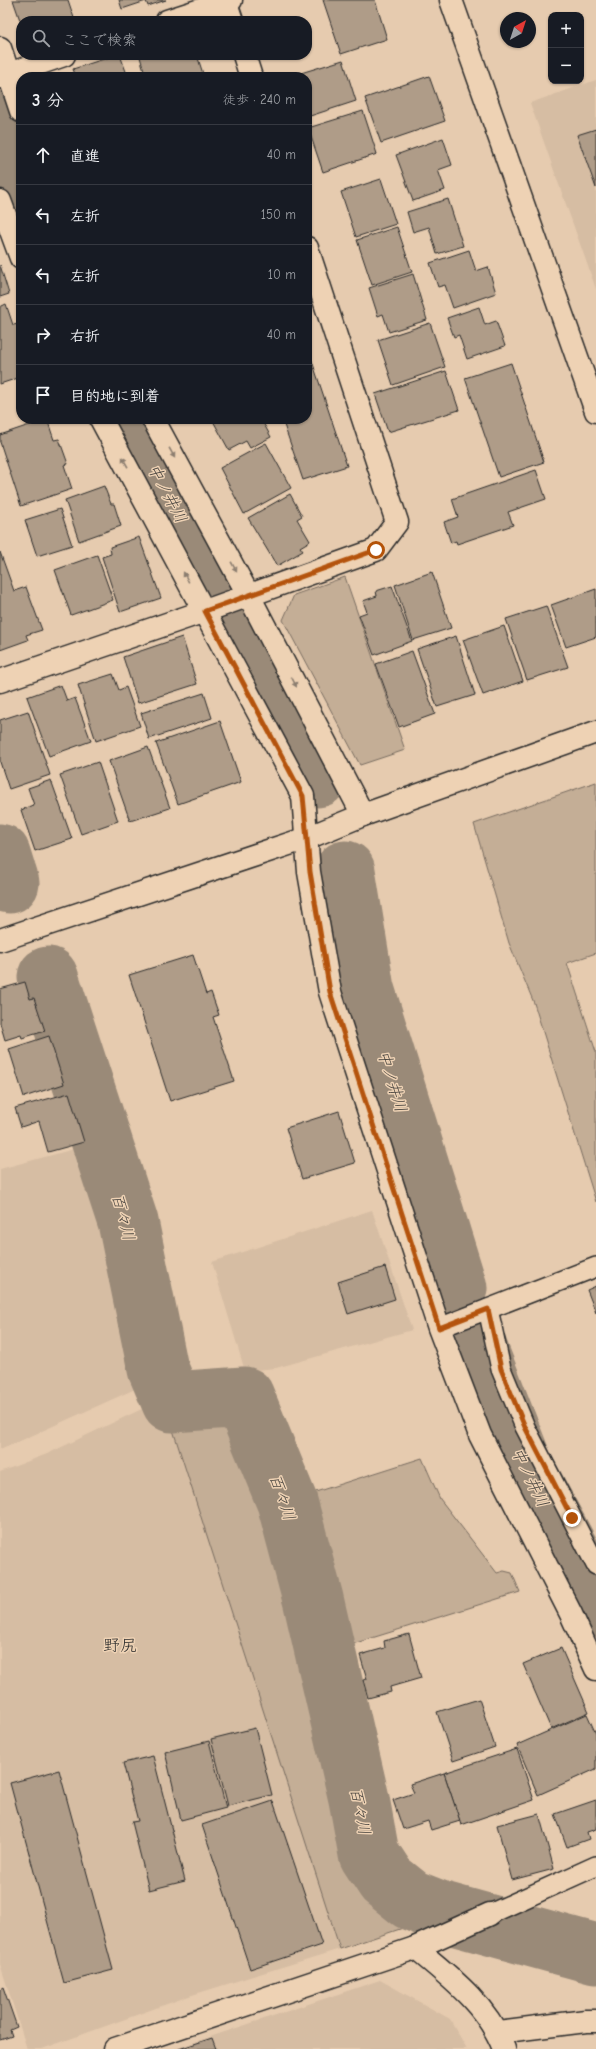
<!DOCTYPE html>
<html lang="ja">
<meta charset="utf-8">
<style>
:root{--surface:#171b24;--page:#242831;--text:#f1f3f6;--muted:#9ea1a6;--line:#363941}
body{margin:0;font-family:"Comic Neue","Klee One",sans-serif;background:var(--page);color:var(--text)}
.controls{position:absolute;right:12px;top:12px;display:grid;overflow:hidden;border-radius:8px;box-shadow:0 1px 3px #0004}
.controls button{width:36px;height:36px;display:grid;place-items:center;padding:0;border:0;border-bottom:1px solid var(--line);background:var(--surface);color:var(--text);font:20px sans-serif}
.compass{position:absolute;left:500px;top:12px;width:36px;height:36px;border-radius:50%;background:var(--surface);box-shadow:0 1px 3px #0004;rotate:39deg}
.stop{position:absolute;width:12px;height:12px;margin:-9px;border:3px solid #b45309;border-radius:50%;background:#fff}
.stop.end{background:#b45309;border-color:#fff;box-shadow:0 1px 4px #0008}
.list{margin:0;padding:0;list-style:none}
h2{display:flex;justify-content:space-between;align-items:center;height:52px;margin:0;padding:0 16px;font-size:17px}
h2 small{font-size:13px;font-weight:400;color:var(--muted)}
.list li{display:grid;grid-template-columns:26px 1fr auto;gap:12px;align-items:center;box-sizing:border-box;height:60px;padding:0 16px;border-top:1px solid var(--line)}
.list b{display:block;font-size:15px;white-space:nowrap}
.list em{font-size:13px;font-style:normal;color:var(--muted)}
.icon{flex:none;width:22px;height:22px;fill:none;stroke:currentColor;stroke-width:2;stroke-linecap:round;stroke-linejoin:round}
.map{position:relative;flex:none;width:596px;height:2049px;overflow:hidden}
.search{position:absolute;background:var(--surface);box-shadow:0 1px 3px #0004;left:16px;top:16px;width:296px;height:44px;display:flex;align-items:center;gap:10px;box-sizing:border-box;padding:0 14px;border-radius:16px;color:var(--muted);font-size:15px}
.panel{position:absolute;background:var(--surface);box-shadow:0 1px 3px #0004;left:16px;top:72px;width:296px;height:352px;border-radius:16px}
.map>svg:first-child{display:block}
.built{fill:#d6bda3}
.green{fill:#c4ae96;stroke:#786c60}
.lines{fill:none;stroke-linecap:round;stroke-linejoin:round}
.river{stroke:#9a8a78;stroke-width:61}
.building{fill:#af9c88;stroke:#2b2b2b}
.service-casing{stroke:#2b2b2b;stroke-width:22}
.minor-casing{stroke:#2b2b2b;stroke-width:25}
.tertiary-casing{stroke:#2b2b2b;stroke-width:25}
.service{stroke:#eed2b4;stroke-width:19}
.minor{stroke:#eed2b4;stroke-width:22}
.tertiary{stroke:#eed2b4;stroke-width:22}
.oneway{fill:#8c7e70}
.route{stroke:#b45309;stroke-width:5}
.labels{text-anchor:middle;stroke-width:3;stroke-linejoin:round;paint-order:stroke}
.water-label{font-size:16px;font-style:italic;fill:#47433e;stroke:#eed2b4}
.quarter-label{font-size:17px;fill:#2b2b2b;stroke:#eed2b4}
</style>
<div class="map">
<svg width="596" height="2049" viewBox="0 0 596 2049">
<rect width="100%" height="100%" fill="#e6cbaf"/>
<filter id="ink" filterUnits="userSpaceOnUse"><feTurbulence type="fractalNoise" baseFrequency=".025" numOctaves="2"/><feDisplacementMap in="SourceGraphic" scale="8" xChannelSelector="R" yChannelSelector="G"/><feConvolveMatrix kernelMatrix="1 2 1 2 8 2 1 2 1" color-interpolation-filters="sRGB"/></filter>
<g filter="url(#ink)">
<g class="built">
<polygon points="596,80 596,289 530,103"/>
<polygon points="93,1144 115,1219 134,1297 151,1384 144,1385 0,1450 0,1169"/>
<polygon points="372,1210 412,1330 276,1368 245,1371 212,1262"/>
<polygon points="146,1407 173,1429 274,1727 340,1949 192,1995 42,2049 27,2049 0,1964 0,1472 47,1454"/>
<polygon points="380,1980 450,2019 467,2049 174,2049"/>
</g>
<g class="green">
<polygon points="345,577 405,750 360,765 283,620 294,595"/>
<polygon points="596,782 596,953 567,963 596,1052 596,1202 534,1003 509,943 474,824"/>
<path d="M157 1400 173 1412 236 1408 278 1515 359 1856C367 1868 374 1882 384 1892 396 1904 413 1907 421 1922L340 1949 173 1430 146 1407Z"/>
<polygon points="422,1458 440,1499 497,1573 504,1571 512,1573 520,1592 346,1646 303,1496"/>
</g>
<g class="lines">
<g class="river">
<polyline points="0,119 21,181"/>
<polyline points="128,419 207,567"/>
<polyline points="244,636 318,777"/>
<polyline points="0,854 9,883"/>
<polyline points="345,871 364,989 457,1288"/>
<polyline points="48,977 128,1222 158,1369 172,1402 244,1397 287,1502 313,1599 359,1799 369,1854 386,1880 411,1900 439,1911 596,1954"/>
<polyline points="475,1343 523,1466 577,1566 596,1607"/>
</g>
</g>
<g class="building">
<polygon points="13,0 68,0 75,21 21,21 21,23"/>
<polygon points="119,0 166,0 148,6 146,1 122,9"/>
<polygon points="323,0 375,0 387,39 341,54"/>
<polygon points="116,55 120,55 128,77 76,77 73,69"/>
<polygon points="147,55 197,55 204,77 146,77 140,57"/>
<polygon points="343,60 356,101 307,117 307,77 288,77"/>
<polygon points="429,76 445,121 381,143 365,98"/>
<polygon points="363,111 377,154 323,172 308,128"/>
<polygon points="596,129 596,188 577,135"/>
<polygon points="443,138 452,165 438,170 445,190 413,201 396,155"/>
<polygon points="381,179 396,224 356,237 341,192"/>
<polygon points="448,199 463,246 437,254 429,227 413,232 407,212"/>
<polygon points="397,227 412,272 372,285 357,240"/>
<polygon points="469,250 476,271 488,267 496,293 453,308 445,285 438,287 430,263"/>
<polygon points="0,265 9,294 0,297"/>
<polygon points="413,274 427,320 389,332 383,314 378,316 369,288"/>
<polygon points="6,304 13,325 19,324 21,330 21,377 0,384 0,307"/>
<polygon points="479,307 485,325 496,321 505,346 467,359 459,335 454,337 447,318"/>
<polygon points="430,323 445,367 393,385 378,340"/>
<polygon points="307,346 347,466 303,480 282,419 307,419"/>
<polygon points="511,363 544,462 499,477 465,378"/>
<polygon points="446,371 459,410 388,432 375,394"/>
<polygon points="47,419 54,440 59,439 68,464 64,465 72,489 21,506 0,442 0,435"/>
<polygon points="212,419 261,419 271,437 250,448 246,441 229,450"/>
<polygon points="266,443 291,488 244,514 220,468"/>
<polygon points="536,470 546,499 508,512 513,525 457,544 456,541 451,543 444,522 458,517 452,499"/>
<polygon points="104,486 111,504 114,504 121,526 79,541 65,500"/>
<polygon points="290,494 302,516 297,519 310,541 300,547 303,551 277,566 248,518"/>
<polygon points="60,509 72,545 37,556 25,520"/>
<polygon points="139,537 161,598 120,612 102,557 111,554 110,547"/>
<polygon points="0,552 14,591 26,587 42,630 26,635 28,640 0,650"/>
<polygon points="97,555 113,600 71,615 55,570"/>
<polygon points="432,572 451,628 413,640 395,585"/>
<polygon points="392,586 412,641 374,655 359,615 367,612 363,601 377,596 376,591"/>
<polygon points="596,589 596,637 566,647 551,605"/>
<polygon points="546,606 568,667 527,680 506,619"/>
<polygon points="504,626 523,681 483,695 463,640"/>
<polygon points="456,636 475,695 437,707 417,649"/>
<polygon points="182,637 197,684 138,703 123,657"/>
<polygon points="412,651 435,714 399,727 376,664"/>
<polygon points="113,674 119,690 126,687 140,726 96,741 78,685"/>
<polygon points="61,685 67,701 75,698 91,741 49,756 27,697"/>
<polygon points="204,693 212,718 149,739 141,713"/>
<polygon points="28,711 50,775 9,789 0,762 0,720"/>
<polygon points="220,721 241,782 178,804 156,743"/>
<polygon points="148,747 170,808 130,821 109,761"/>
<polygon points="98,762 118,821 81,834 60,775"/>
<polygon points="51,780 72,839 35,851 21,810 34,805 28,788"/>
<polygon points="193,955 206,994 211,992 219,1015 213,1017 234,1081 170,1101 129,975"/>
<polygon points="25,982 30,999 34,998 45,1031 22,1038 21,1035 5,1040 0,1023 0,989"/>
<polygon points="49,1036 64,1084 24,1097 9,1049"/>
<polygon points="69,1093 84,1142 48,1152 39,1121 21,1127 15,1108"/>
<polygon points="339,1111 355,1163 302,1179 286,1128"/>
<polygon points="385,1267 395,1299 348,1314 338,1282"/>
<polygon points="596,1286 596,1313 587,1290"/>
<polygon points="409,1634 421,1678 390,1687 391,1692 368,1698 363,1680 367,1679 360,1655 385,1648 384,1641"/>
<polygon points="561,1648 589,1712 551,1729 523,1664"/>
<polygon points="479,1699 495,1747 453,1761 437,1712"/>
<polygon points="587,1714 596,1734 596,1769 538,1795 517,1745"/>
<polygon points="255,1728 272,1795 228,1806 211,1739"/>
<polygon points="209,1741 226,1808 181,1820 165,1752"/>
<polygon points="517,1749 534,1800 461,1825 444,1773"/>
<polygon points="153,1756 185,1881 149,1890 132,1822 138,1821 123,1763"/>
<polygon points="59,1770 113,1970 64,1983 10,1783"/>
<polygon points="444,1773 460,1821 431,1830 428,1821 403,1829 393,1800 414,1793 410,1784"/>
<polygon points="596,1800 596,1829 587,1832 589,1839 567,1847 555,1814"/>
<polygon points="273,1801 322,1945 250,1969 202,1825"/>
<polygon points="539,1814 554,1869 512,1880 497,1825"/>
<polygon points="3,1987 17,2027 10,2030 12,2036 0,2040 0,1989"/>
<polygon points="212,2038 216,2049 179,2049"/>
</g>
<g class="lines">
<defs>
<g id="service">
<polyline points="488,1309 501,1369 525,1427 596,1565"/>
<polyline points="439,1328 596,1267"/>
<polyline points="490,1914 596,1866"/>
</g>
<g id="minor">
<polyline points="225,0 232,21"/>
<polyline points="167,21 231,0"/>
<polyline points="0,48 21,111"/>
<polyline points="244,55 251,77"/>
<polyline points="0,77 64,55"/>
<polyline points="0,201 21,258"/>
<polyline points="101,419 303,796 309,872 330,992 439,1328 480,1435 571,1614 596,1669"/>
<polyline points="153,419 249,596 363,815"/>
<polyline points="0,681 205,611 376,550 397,522 307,248"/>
<path d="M415 1948C450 1977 488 2006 504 2049"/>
<polyline points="498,2032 586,2021 596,2021"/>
<polyline points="115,2049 415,1948 490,1914"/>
</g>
<g id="tertiary">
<polyline points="451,0 596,411"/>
<polyline points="0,940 307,838 363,815 596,732"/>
</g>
</defs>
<use href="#service" class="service-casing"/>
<use href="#minor" class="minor-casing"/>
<use href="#tertiary" class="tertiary-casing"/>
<use href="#service" class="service"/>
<use href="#minor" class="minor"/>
<use href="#tertiary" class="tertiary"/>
</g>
<defs><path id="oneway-solid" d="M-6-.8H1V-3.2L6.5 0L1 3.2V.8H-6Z"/></defs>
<g class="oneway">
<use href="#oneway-solid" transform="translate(172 453) rotate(61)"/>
<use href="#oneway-solid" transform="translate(125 462) rotate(-119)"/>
<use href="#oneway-solid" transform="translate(234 567) rotate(61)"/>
<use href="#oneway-solid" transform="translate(186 577) rotate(-118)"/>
<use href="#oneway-solid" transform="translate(294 682) rotate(63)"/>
</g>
</g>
<g class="lines" filter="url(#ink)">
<polyline class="route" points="376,550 205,611 303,796 310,872 330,992 439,1328 488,1309 501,1369 525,1427 572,1518"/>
</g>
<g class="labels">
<g class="water-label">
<text transform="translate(168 493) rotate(62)" y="6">中ノ井川</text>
<text transform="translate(393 1081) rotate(73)" y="6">中ノ井川</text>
<text transform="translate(124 1217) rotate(75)" y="6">百々川</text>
<text transform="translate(531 1477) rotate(64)" y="6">中ノ井川</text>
<text transform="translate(283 1497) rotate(71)" y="6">百々川</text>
<text transform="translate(361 1811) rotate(79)" y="6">百々川</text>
</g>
<g class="quarter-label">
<text x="120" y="1651">野尻</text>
</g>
</g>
</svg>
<div class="controls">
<button>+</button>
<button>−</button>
</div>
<svg class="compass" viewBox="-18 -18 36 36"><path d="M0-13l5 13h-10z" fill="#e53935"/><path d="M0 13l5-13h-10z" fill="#9ea1a6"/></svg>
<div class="stop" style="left:376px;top:550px"></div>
<div class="stop end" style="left:572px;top:1518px"></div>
<div class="search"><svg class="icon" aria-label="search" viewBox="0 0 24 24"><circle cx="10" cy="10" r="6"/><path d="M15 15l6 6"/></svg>ここで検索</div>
<section class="panel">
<h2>3 分<small>徒歩 · 240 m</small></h2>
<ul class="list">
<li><svg class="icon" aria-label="ahead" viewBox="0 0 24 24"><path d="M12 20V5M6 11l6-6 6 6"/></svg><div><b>直進</b></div><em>40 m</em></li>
<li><svg class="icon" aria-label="left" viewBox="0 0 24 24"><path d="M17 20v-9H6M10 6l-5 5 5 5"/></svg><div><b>左折</b></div><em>150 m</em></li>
<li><svg class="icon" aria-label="left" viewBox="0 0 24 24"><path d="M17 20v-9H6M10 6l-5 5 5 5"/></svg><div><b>左折</b></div><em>10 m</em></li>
<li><svg class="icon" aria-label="right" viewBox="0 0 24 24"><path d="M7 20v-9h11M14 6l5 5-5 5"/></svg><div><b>右折</b></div><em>40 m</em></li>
<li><svg class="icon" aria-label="arrive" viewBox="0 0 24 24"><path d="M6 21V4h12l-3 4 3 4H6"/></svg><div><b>目的地に到着</b></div></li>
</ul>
</section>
</div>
